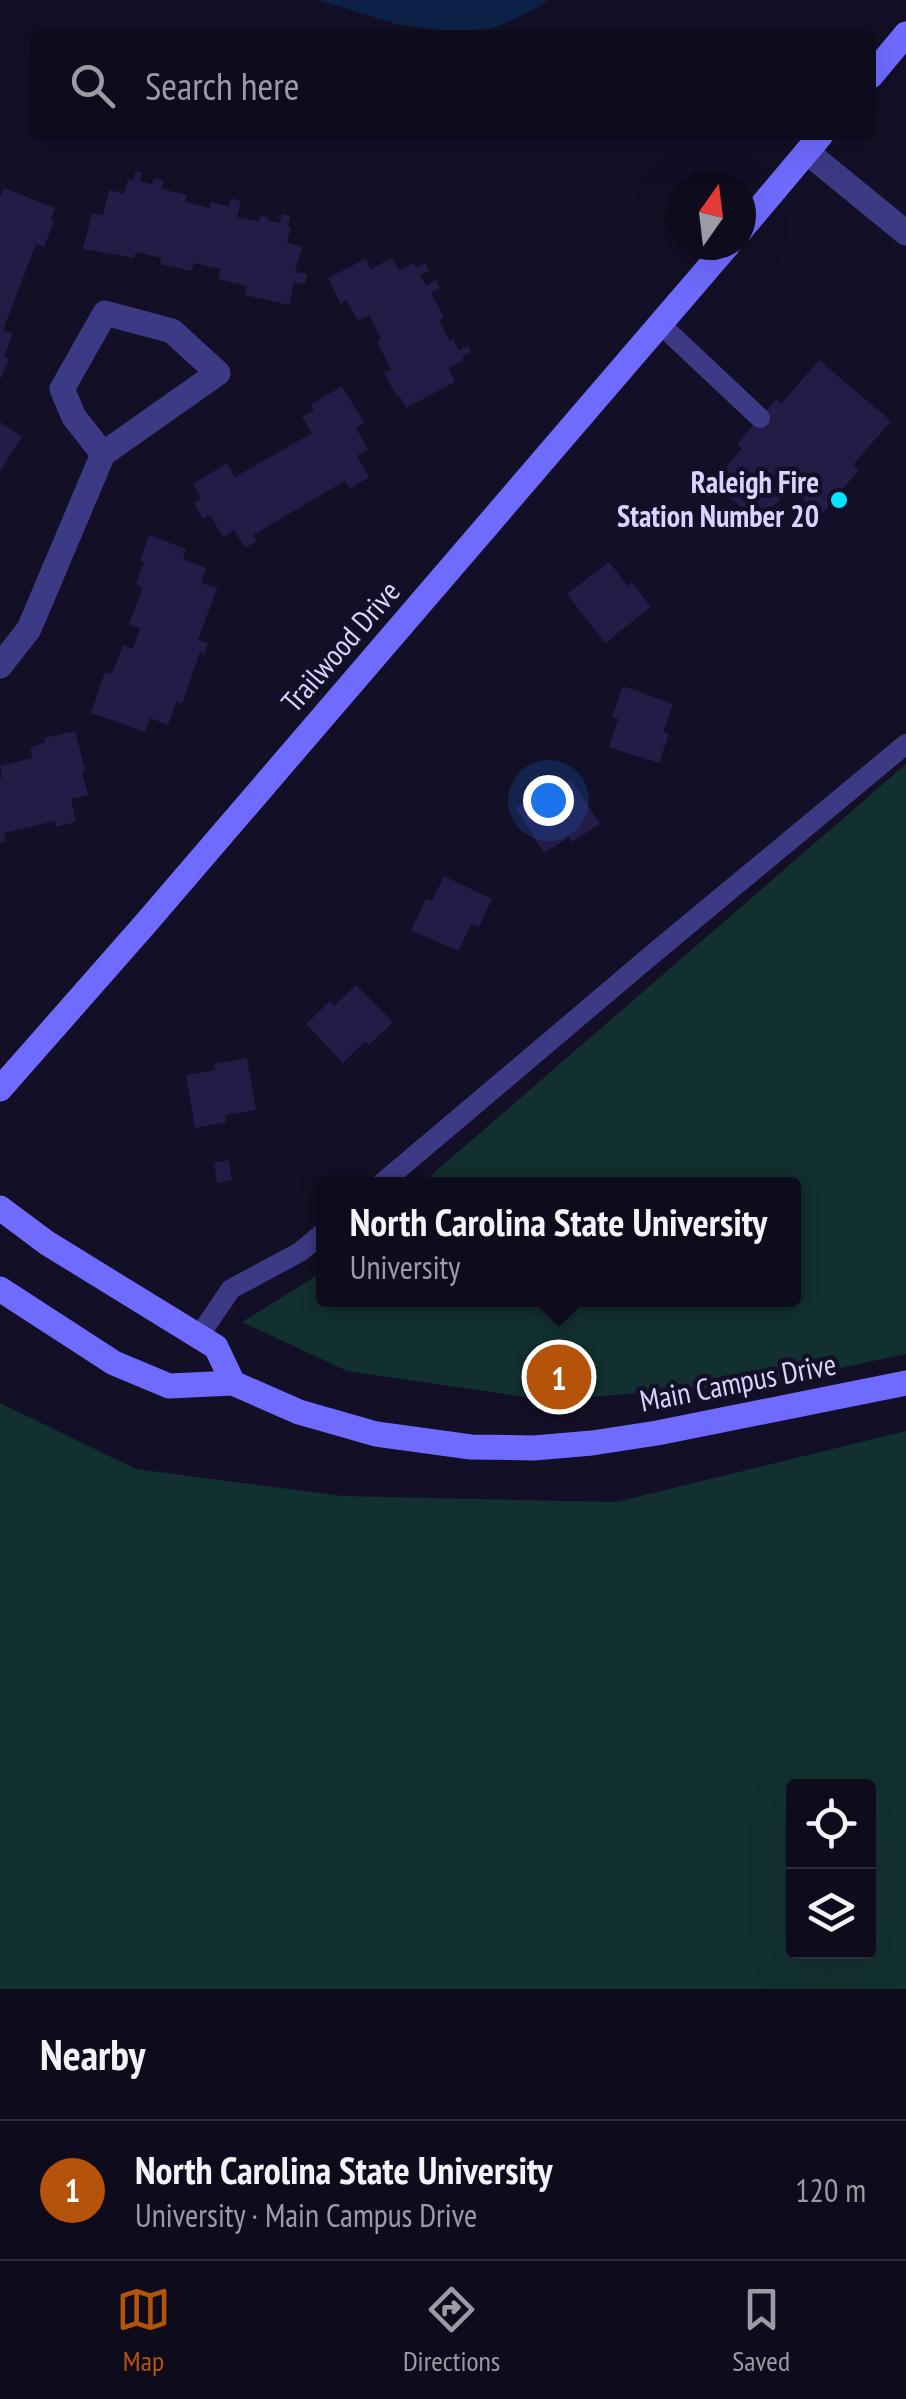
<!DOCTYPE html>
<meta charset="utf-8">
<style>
:root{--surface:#0e0b1c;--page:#1c1929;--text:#f1f3f6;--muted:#9b9ba3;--line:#2e2b3b;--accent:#b45309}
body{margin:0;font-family:"PT Sans Narrow",sans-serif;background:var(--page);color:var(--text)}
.controls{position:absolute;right:30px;bottom:30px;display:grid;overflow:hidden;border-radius:10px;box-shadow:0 10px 40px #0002}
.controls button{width:90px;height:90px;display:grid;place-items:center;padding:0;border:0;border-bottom:2px solid var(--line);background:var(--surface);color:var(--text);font:50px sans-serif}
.compass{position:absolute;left:666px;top:170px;width:90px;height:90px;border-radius:50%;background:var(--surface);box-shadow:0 10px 40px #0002;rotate:14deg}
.you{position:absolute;left:548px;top:800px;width:35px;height:35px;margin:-25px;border:8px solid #fff;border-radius:50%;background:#1a73e8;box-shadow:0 0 0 15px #1a73e833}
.badge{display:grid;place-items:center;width:65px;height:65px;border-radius:50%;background:var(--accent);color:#fff;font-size:32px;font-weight:700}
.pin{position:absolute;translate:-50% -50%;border:5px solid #fff;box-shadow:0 2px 10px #0006}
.popup{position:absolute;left:316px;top:1177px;width:485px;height:130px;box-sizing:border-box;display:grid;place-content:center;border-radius:10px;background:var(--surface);filter:drop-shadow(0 2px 8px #0005);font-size:32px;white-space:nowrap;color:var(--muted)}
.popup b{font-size:38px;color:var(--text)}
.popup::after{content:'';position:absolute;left:50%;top:100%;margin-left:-20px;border:20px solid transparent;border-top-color:var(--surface)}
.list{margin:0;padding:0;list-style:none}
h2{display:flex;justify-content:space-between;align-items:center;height:130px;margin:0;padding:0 40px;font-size:42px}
h2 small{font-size:32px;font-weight:400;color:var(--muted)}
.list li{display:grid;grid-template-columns:65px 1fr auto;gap:30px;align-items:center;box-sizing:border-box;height:140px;padding:0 40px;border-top:2px solid var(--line)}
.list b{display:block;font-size:38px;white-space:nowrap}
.list p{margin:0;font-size:32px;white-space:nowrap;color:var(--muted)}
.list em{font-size:32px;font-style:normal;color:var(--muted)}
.icon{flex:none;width:55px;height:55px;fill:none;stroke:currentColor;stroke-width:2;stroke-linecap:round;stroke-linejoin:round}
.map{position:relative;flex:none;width:906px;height:1989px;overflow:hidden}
.search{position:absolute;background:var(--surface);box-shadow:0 10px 40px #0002;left:30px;right:30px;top:30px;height:110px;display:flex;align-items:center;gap:25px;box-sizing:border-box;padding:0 35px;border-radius:10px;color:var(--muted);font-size:38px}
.sheet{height:270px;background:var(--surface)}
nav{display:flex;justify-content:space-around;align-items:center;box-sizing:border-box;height:140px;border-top:2px solid var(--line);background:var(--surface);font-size:28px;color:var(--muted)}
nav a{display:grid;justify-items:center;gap:5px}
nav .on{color:var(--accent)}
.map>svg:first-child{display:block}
.green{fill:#12302f;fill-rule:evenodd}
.water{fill:#0c2248}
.building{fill:#241b47}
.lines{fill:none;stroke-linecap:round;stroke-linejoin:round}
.lane{stroke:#3d3a85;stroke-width:20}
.street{stroke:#3d3a85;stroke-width:25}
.secondary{stroke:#6f6bff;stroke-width:25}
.poi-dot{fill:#00e5ff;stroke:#130f26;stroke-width:4}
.labels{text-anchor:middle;stroke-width:9;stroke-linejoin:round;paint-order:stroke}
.poi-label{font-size:30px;font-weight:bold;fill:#d9d4ff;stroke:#130f26;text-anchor:end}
.street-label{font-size:30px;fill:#d9d4ff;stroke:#130f26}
</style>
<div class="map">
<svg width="906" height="1989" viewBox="0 0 906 1989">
<rect width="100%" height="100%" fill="#130f26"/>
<g class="green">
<polygon points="906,764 906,1354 765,1384 546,1400 347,1371 242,1322 313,1278 324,1268 324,1300 794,1300 794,1184 421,1184"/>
<path d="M0 1403 136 1469 343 1496 616 1502 906 1431V1989H0ZM794 1786H868V1952H794Z"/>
</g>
<polygon class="water" points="317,0 548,0 532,11 491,29 449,31 400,25"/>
<g class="building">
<polygon points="136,171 142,172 140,181 152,184 154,178 164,180 161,189 187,195 185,202 209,208 211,202 229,207 231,198 241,201 237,217 259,222 260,215 268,217 267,220 280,223 282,214 290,216 288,226 291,227 287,243 302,247 295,272 307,274 305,284 294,282 289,305 245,295 247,286 218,279 221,269 194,263 192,271 160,264 161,258 136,252 134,258 83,249 92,213 103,215 109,190 124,194 128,179 133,180"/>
<polygon points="4,188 55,208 51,219 54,221 44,247 36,244 3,330 12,334 4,357 9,359 0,380 0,198"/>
<polygon points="392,258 399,271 414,263 416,268 425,263 429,271 420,275 426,286 436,280 440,288 431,293 444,317 439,320 450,341 453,339 459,351 468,346 471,352 462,357 464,360 448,368 455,382 406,408 399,395 397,397 384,373 391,369 377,342 381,339 369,315 358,321 346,300 341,304 328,278 365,259 371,269"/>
<polygon points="819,360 891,421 853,465 859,470 821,515 789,488 760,523 713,483 742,448 737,444 776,399 781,404"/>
<polygon points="342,386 364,423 356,428 368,449 357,456 369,477 350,489 345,481 253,535 257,541 245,548 234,530 223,537 210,515 203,519 194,503 201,499 193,484 227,463 235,477 312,433 302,417 314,410 310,405"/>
<polygon points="0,422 22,437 0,471"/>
<polygon points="149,535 186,549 183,559 206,568 201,583 217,588 198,640 208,643 204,654 200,652 182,704 176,702 168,725 150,718 145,732 91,713 105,672 112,674 123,645 133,649 140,628 129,624 143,587 136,584 144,562 140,561"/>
<polygon points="609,562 628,586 632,582 651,607 605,643 567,594"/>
<polygon points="623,686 673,704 663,732 669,734 659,763 609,747 618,719 612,717"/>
<polygon points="75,731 85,770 82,771 88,795 71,799 76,822 56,827 55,821 4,833 6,841 0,843 0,778 2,777 0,766 32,758 30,747 45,743 44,738"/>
<polygon points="571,780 600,824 572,842 569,837 544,853 516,808 542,791 546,796"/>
<polygon points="444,876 492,899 479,927 471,924 458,951 411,930 426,899 432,901"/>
<polygon points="356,985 393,1022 369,1045 365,1041 343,1063 306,1024 330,1001 334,1006"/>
<polygon points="247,1058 256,1110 225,1115 226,1122 195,1128 186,1075 216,1070 214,1064"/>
<polygon points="229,1160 232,1180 217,1183 214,1163"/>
</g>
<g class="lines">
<g class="lane">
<polyline points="660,324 760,418"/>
<polyline points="381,1184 654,953 906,744"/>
<polyline points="199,1336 231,1289 300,1252 324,1232"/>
</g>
<g class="street">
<polyline points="807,152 906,233"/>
<polyline points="0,666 29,629 103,454 218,373 172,331 105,313 62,389 74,417 103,454"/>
</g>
<g class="secondary">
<polyline points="871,76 906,34"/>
<polyline points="741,230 821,135"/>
<polyline points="0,1089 146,923 728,245"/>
<polyline points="0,1208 47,1243 216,1347 233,1383"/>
<polyline points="0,1289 114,1363 169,1386 233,1383 299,1412 376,1434 471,1447 534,1448 592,1443 657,1433 906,1383"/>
</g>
</g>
<circle class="poi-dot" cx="839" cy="500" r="10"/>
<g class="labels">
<g class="poi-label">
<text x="819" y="493">Raleigh Fire<tspan x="819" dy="34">Station Number 20</tspan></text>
</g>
<g class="street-label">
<text transform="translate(341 647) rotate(-49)" y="10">Trailwood Drive</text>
<text transform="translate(738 1383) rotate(-11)" y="10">Main Campus Drive</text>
</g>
</g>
</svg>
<div class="controls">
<button><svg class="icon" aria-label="locate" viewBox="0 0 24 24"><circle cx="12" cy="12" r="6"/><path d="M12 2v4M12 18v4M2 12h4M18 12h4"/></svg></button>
<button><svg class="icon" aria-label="layers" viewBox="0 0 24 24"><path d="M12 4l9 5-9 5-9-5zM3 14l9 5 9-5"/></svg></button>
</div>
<svg class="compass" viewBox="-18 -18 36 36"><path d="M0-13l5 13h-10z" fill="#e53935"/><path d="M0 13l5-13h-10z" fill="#9b9ba3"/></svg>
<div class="you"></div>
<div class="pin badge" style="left:559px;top:1377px">1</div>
<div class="popup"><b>North Carolina State University</b>University</div>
<div class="search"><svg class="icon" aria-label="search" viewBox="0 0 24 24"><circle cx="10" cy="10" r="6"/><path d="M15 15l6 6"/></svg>Search here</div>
</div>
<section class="sheet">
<h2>Nearby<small></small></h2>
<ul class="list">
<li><span class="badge">1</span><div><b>North Carolina State University</b><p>University · Main Campus Drive</p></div><em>120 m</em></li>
</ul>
</section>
<nav>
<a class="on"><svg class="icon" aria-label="map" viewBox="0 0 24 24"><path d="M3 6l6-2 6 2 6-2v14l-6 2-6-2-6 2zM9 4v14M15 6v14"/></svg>Map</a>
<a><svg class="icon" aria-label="directions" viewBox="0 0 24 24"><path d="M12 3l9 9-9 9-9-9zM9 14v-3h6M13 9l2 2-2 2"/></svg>Directions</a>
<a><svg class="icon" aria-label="saved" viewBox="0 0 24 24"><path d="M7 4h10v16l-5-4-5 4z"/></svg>Saved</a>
</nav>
